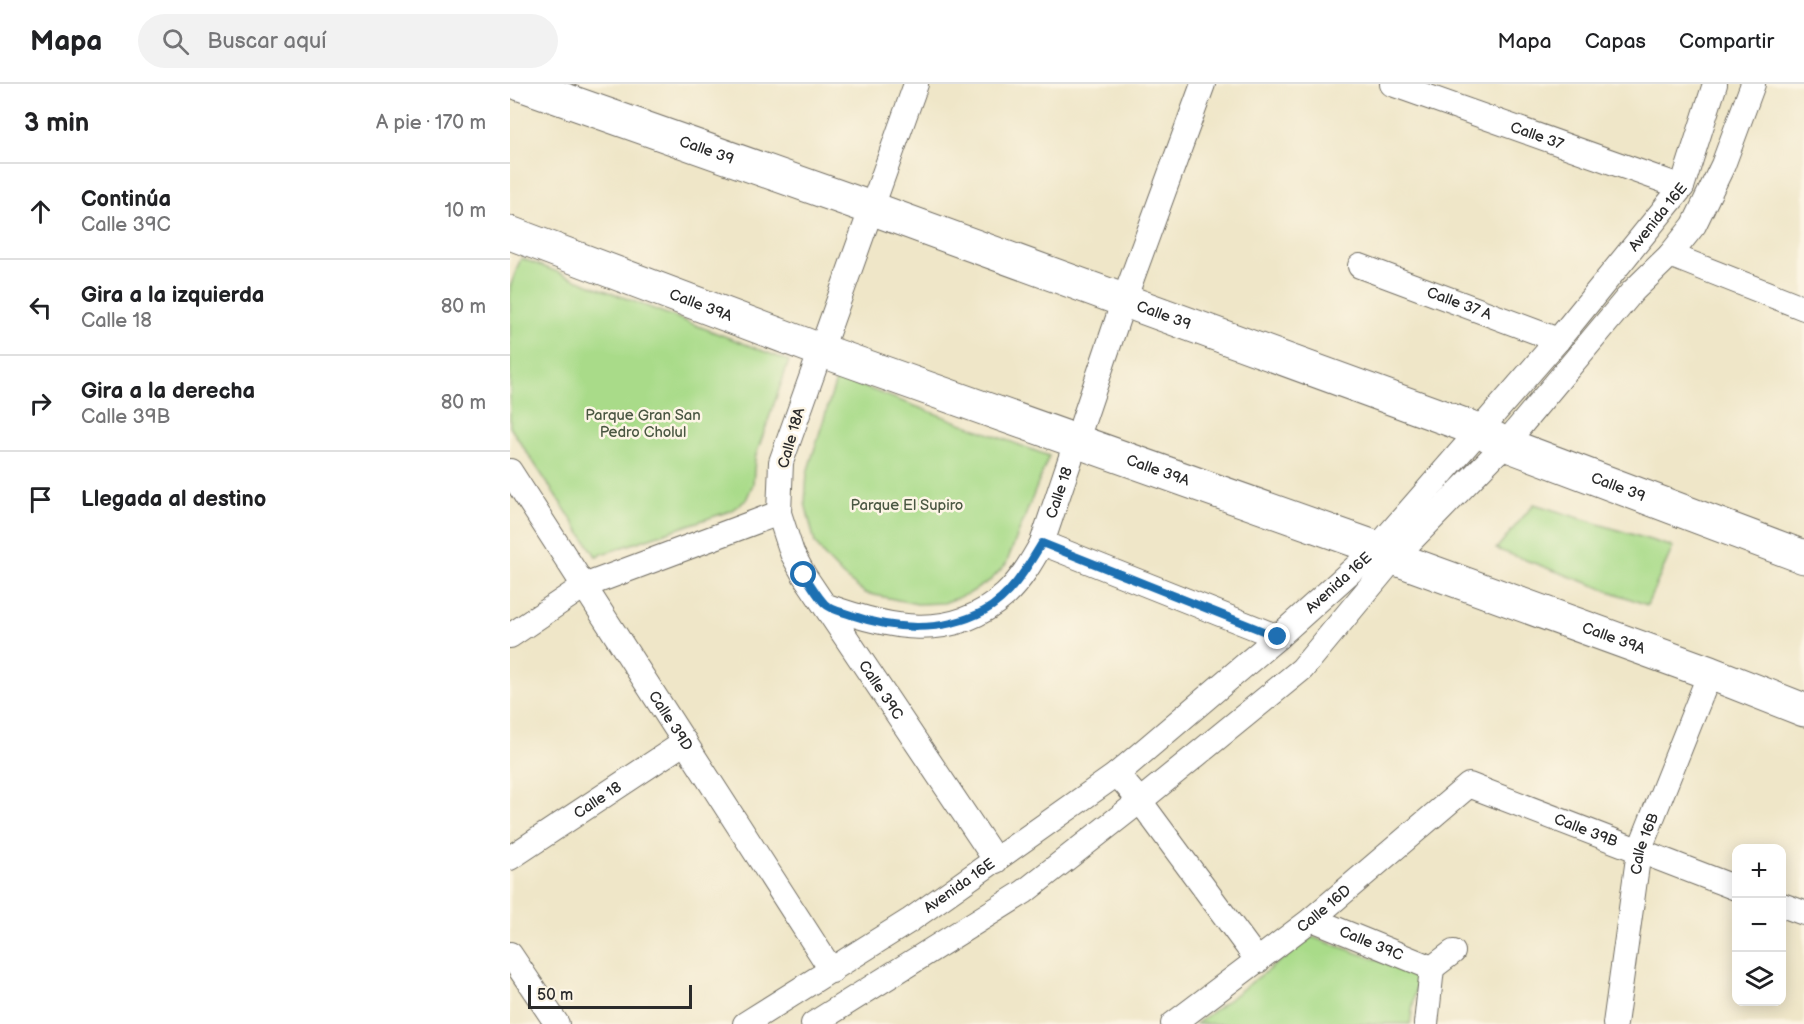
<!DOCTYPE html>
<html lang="es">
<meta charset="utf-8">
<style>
:root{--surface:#fff;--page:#f2f2f2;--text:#202124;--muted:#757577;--line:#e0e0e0}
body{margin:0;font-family:"Balsamiq Sans",sans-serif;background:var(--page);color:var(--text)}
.controls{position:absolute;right:18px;bottom:18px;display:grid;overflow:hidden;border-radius:12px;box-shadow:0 3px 15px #0003}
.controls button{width:54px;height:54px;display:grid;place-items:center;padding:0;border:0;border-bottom:2px solid var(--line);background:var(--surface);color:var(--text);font:30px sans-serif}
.scale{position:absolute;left:18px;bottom:15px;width:164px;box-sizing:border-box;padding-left:6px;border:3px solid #2b2b2b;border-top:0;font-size:16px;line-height:21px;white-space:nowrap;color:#2b2b2b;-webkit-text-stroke:4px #fcf5e5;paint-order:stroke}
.stop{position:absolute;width:18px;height:18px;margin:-14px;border:4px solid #1f6fb2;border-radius:50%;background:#fff}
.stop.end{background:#1f6fb2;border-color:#fff;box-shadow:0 2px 6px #0008}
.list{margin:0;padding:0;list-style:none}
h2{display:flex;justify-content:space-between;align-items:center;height:78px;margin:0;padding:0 24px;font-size:26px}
h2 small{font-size:20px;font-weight:400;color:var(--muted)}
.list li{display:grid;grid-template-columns:39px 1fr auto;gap:18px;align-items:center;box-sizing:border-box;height:96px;padding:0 24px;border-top:2px solid var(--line)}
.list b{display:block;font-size:22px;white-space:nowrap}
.list p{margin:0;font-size:20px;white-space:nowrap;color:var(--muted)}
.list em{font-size:20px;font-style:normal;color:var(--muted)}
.icon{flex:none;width:33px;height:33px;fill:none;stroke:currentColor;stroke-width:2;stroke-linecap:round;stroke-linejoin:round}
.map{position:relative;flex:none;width:1294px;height:940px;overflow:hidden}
header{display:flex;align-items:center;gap:36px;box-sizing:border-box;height:84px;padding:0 30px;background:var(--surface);border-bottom:2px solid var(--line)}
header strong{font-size:28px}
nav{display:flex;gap:33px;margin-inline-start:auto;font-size:21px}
.search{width:420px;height:54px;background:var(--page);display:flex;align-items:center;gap:15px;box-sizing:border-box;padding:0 21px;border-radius:33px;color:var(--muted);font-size:22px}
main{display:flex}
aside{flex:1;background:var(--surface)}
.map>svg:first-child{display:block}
.green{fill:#a9db89;stroke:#6a835a;stroke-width:1.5}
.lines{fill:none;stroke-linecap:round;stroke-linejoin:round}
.street-casing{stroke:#706c62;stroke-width:26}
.secondary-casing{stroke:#706c62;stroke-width:35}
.street{stroke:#fff;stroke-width:24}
.secondary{stroke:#fff;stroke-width:33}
.route{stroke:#1f6fb2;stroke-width:8}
.labels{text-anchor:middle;stroke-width:5;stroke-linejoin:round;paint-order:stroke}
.street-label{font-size:15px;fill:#2b2b2b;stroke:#fcf5e5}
.park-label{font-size:15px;fill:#4a5742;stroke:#fcf5e5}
</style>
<header>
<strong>Mapa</strong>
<div class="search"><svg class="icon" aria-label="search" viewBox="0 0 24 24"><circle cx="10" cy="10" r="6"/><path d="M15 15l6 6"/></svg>Buscar aquí</div>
<nav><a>Mapa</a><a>Capas</a><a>Compartir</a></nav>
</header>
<main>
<aside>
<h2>3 min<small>A pie · 170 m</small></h2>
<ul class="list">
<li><svg class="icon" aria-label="ahead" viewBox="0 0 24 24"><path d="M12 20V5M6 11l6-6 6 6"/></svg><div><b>Continúa</b><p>Calle 39C</p></div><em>10 m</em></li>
<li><svg class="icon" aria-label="left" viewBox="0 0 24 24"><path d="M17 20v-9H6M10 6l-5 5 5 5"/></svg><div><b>Gira a la izquierda</b><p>Calle 18</p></div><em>80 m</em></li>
<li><svg class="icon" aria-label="right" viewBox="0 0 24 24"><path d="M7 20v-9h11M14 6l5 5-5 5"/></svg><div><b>Gira a la derecha</b><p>Calle 39B</p></div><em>80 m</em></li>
<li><svg class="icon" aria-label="arrive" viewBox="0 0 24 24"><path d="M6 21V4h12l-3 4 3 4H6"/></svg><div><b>Llegada al destino</b></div></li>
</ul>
</aside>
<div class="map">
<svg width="1294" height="940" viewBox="0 0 1294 940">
<rect width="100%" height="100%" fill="#fcf5e5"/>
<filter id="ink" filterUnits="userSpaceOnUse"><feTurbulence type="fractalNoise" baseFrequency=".0167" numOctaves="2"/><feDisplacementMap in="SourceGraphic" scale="12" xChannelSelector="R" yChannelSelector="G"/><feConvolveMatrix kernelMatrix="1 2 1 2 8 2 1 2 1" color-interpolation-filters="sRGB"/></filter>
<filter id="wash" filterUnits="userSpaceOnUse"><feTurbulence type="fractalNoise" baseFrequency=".008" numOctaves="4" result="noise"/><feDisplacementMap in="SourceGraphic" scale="24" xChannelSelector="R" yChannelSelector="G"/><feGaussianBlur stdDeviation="1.35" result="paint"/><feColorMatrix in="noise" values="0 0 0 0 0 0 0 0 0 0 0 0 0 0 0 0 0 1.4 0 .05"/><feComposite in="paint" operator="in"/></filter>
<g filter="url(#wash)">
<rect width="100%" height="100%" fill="#efe6c8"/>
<g class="green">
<polygon points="11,174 279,277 245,374 243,400 236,416 220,427 86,472 0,343 0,203"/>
<polygon points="327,293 539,372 496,480 481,496 460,509 434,519 407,520 355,509 333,492 316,474 305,459 295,419 297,389"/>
<polygon points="1024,420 1163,463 1137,521 986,465"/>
<polygon points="802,853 908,890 900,940 686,940"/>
</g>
</g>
<g filter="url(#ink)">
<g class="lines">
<defs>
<g id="street">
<path id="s1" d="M406 0 271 378 269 429 282 469 294 491 486 777"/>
<path id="s2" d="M882 0 1172 103"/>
<polyline points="1160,171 1294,224"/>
<path id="s3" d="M850 182 1048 256"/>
<path id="s4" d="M0 387 322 887"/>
<polyline points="532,459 768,553"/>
<path id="s5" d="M317 522C378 544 441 559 495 511 511 496 522 477 532 459L614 216 693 0"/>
<polyline points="0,552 74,502 269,429"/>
<polyline points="607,690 630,717 748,877"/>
<path id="s6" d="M0 774 175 658"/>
<polyline points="1272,821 1294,829"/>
<path id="s7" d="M802 835 922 884"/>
<polyline points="0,870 47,940"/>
<polyline points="922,884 943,868"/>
<path id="s8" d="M235 940 399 837 607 690 768 553 867 464 1048 256 1172 103 1205 0"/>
<polyline points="303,940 514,808 630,717 792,585 884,474 995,360 1123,207 1160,171 1184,141 1213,81 1243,0"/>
<path id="s9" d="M663 940 802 835 959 701 1226 804"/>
<polyline points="916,940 922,884"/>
<path id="s10" d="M1105 940 1129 767 1200 589"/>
</g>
<g id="secondary">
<path id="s11" d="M10 0 361 124 971 347 995 360 1294 473"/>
<path id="s12" d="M0 149 310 266 867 464 884 474 1200 589 1294 626"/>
</g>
</defs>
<use href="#street" class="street-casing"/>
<use href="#secondary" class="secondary-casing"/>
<use href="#street" class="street"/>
<use href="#secondary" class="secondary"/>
</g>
</g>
<g class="lines" filter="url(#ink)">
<path class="route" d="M294 491C301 500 307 512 315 520 321 526 333 528 341 531 384 546 432 549 474 527 500 513 517 484 532 459L768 553"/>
</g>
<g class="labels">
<g class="street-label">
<text dy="5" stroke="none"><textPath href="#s2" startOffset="154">Calle 37</textPath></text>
<text dy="5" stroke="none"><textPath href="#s11" startOffset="198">Calle 39</textPath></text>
<text dy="5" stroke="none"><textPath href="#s8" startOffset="1227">Avenida 16E</textPath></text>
<text dy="5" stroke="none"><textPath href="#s3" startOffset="106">Calle 37 A</textPath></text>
<text dy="5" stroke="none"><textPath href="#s12" startOffset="204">Calle 39A</textPath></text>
<text dy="5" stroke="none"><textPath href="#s11" startOffset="684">Calle 39</textPath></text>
<text transform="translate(281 354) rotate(-74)" y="5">Calle 18A</text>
<text dy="5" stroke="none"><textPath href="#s12" startOffset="690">Calle 39A</textPath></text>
<text dy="5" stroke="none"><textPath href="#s11" startOffset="1170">Calle 39</textPath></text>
<text dy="5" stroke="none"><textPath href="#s5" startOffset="306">Calle 18</textPath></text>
<text dy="5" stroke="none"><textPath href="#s8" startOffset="741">Avenida 16E</textPath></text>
<text dy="5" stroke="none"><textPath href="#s12" startOffset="1176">Calle 39A</textPath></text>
<text dy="5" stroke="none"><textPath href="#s1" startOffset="658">Calle 39C</textPath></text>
<text dy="5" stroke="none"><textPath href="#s4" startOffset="297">Calle 39D</textPath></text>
<text dy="5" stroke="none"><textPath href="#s6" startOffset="105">Calle 18</textPath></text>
<text dy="5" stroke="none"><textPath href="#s9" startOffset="506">Calle 39B</textPath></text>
<text dy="5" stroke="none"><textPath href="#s10" startOffset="183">Calle 16B</textPath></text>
<text dy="5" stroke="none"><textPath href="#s8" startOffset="255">Avenida 16E</textPath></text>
<text dy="5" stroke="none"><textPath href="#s9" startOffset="190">Calle 16D</textPath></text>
<text dy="5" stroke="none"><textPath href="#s7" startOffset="64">Calle 39C</textPath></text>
</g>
<g class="park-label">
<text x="133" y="336">Parque Gran San<tspan x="133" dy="17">Pedro Cholul</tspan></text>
<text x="397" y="426">Parque El Supiro</text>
</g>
</g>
</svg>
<div class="controls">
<button>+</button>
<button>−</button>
<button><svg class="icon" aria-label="layers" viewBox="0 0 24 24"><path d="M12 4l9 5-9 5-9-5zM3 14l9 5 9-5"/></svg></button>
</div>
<div class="scale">50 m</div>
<div class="stop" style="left:294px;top:491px"></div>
<div class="stop end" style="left:768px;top:553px"></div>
</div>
</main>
